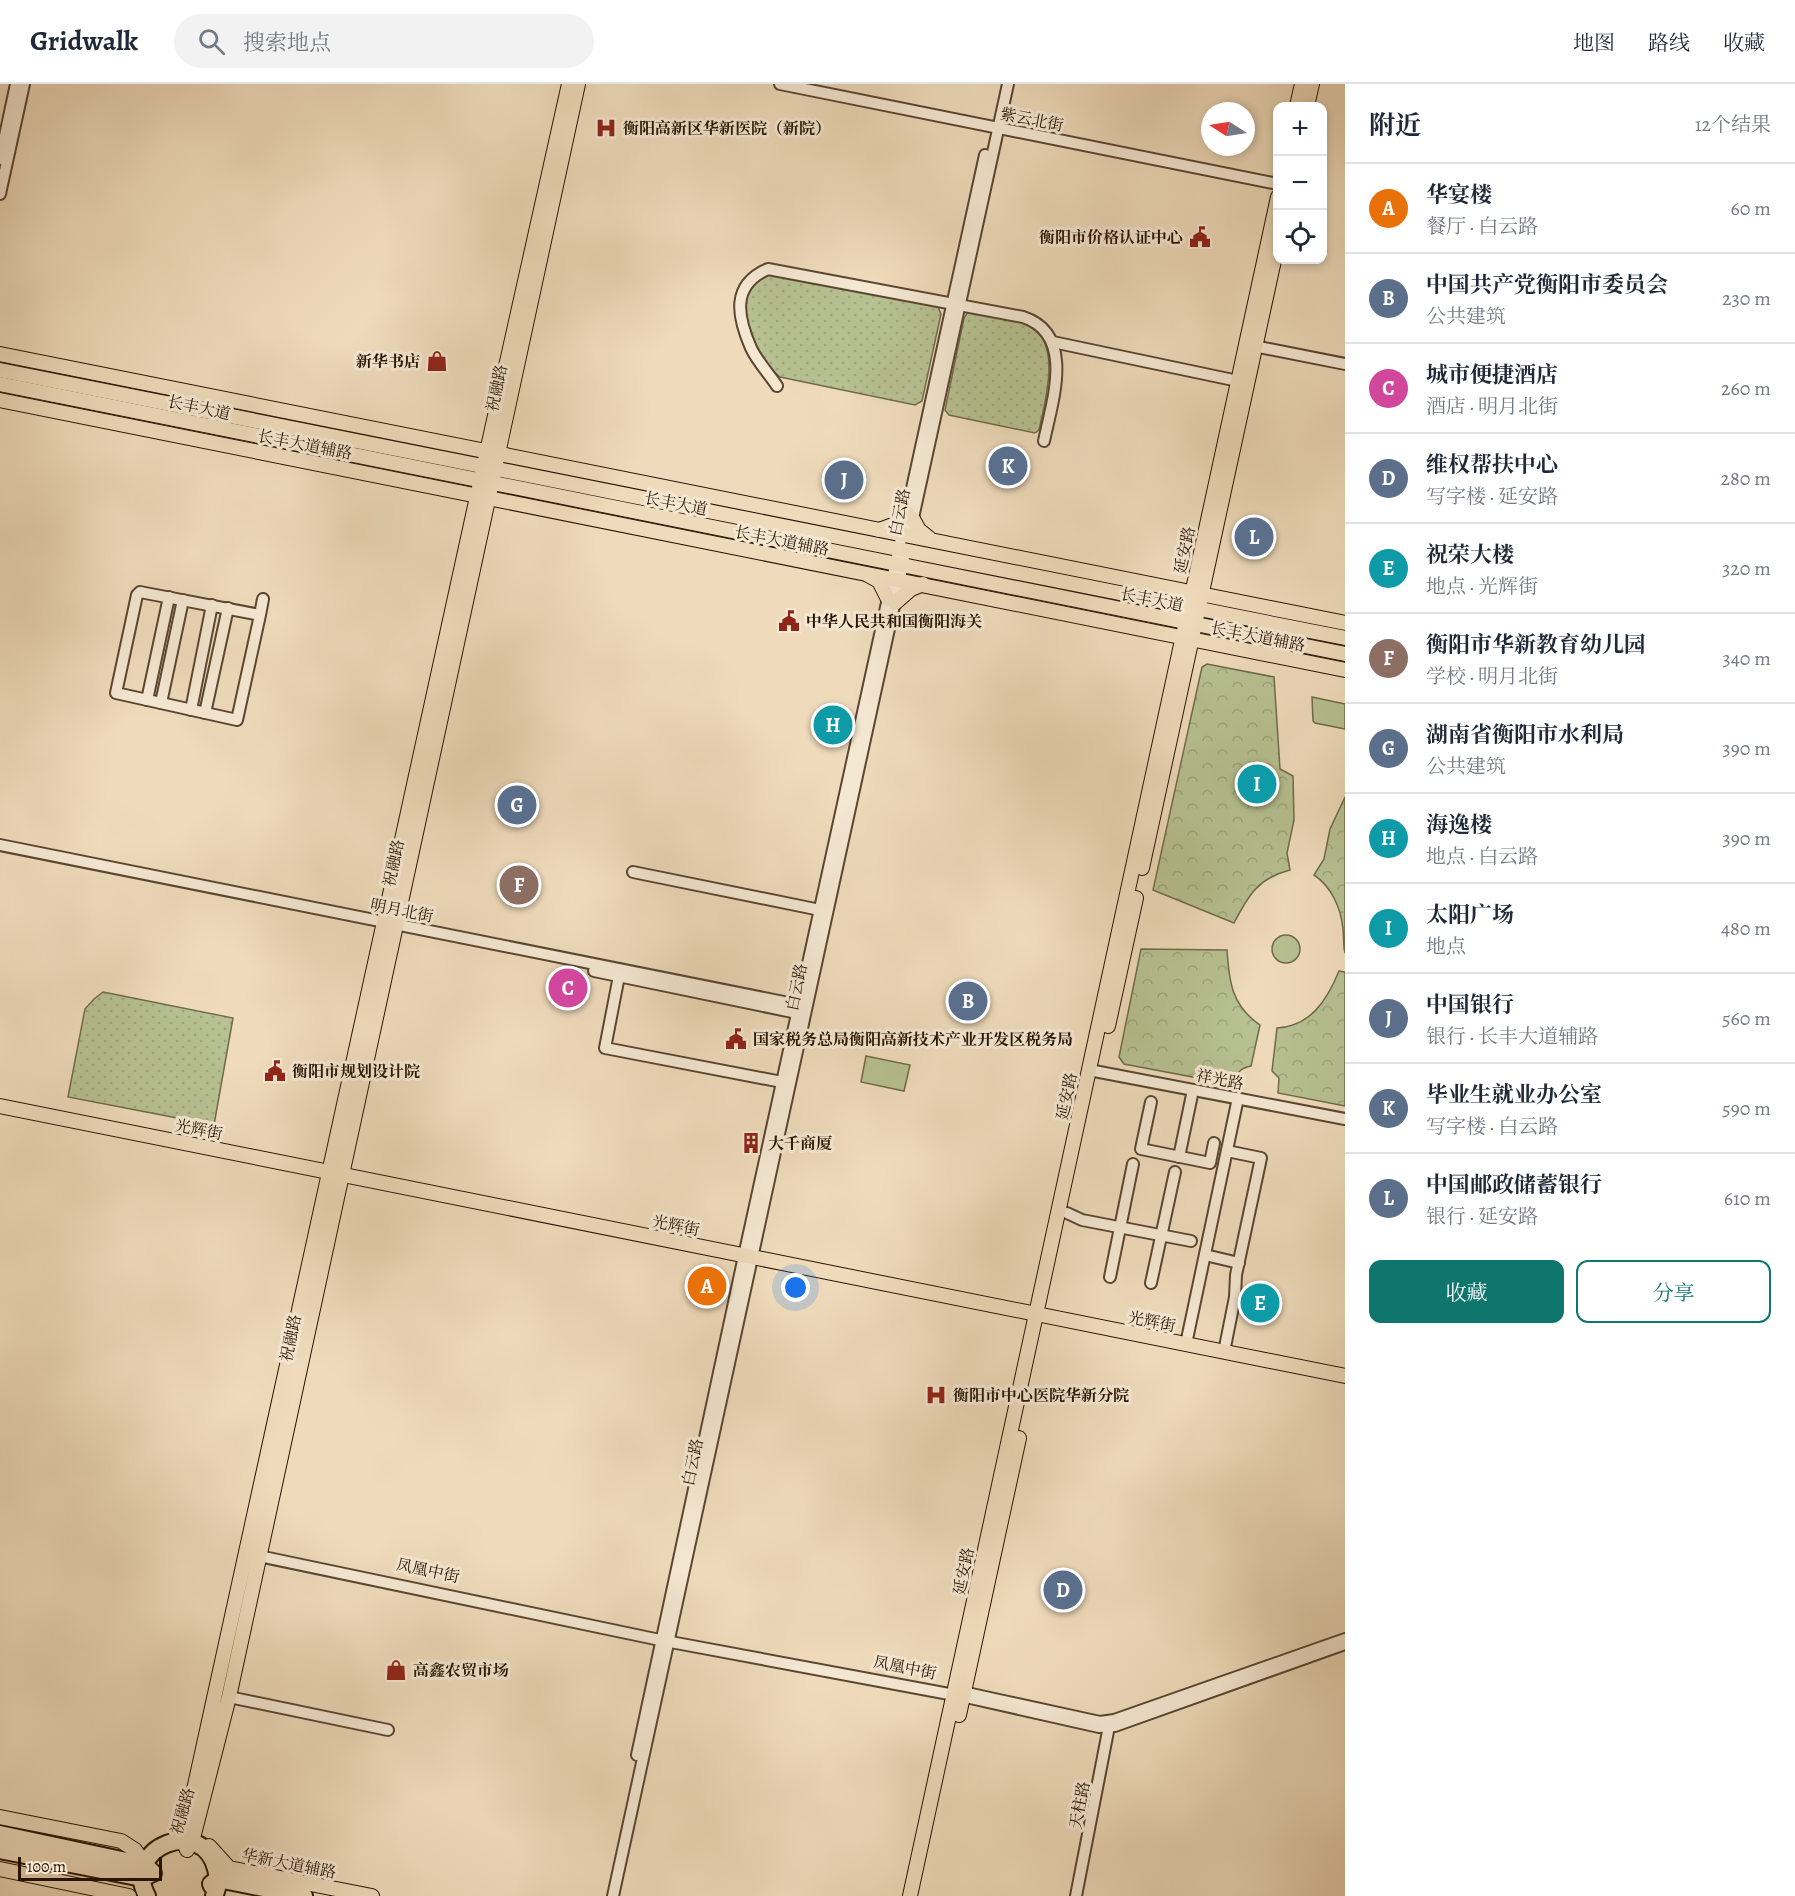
<!DOCTYPE html>
<html lang="zh">
<meta charset="utf-8">
<style>
:root{--surface:#fff;--page:#f2f2f3;--text:#1f2937;--muted:#747a83;--line:#e0e1e3;--accent:#0f766e}
body{margin:0;font-family:Alegreya,"Noto Serif SC",serif;background:var(--page);color:var(--text)}
.controls{position:absolute;right:18px;top:18px;display:grid;overflow:hidden;border-radius:12px;box-shadow:0 3px 9px #0003}
.controls button{width:54px;height:54px;display:grid;place-items:center;padding:0;border:0;border-bottom:2px solid var(--line);background:var(--surface);color:var(--text);font:30px sans-serif}
.compass{position:absolute;left:1201px;top:18px;width:54px;height:54px;border-radius:50%;background:var(--surface);box-shadow:0 3px 9px #0003;rotate:282deg}
.scale{position:absolute;left:18px;bottom:15px;width:144px;box-sizing:border-box;padding-left:6px;border:3px solid #281503;border-top:0;font-size:16px;line-height:21px;white-space:nowrap;color:#281503;-webkit-text-stroke:4px #f5e8d3;paint-order:stroke}
.you{position:absolute;left:796px;top:1204px;width:21px;height:21px;margin:-15px;border:4px solid #fff;border-radius:50%;background:#1a73e8;box-shadow:0 0 0 9px #1a73e833}
.badge{display:grid;place-items:center;width:39px;height:39px;border-radius:50%;background:var(--accent);color:#fff;font-size:20px;font-weight:700}
.pin{position:absolute;translate:-50% -50%;border:3px solid #fff;box-shadow:0 2px 6px #0006}
.list{margin:0;padding:0;list-style:none}
h2{display:flex;justify-content:space-between;align-items:center;height:78px;margin:0;padding:0 24px;font-size:26px}
h2 small{font-size:20px;font-weight:400;color:var(--muted)}
.list li{display:grid;grid-template-columns:39px 1fr auto;gap:18px;align-items:center;box-sizing:border-box;height:90px;padding:0 24px;border-top:2px solid var(--line)}
.list b{display:block;font-size:22px;white-space:nowrap}
.list p{margin:0;font-size:20px;white-space:nowrap;color:var(--muted)}
.list em{font-size:20px;font-style:normal;color:var(--muted)}
.actions{display:flex;gap:12px;padding:18px 24px}
.actions a{flex:1;padding:14px 0;border:2px solid var(--accent);border-radius:12px;text-align:center;font-size:21px;color:var(--accent)}
.actions .main{background:var(--accent);color:#fff}
.icon{flex:none;width:33px;height:33px;fill:none;stroke:currentColor;stroke-width:2;stroke-linecap:round;stroke-linejoin:round}
.map{position:relative;flex:none;width:1345px;height:1812px;overflow:hidden}
header{display:flex;align-items:center;gap:36px;box-sizing:border-box;height:84px;padding:0 30px;background:var(--surface);border-bottom:2px solid var(--line)}
header strong{font-size:28px}
nav{display:flex;gap:33px;margin-inline-start:auto;font-size:21px}
.search{width:420px;height:54px;background:var(--page);display:flex;align-items:center;gap:15px;box-sizing:border-box;padding:0 21px;border-radius:33px;color:var(--muted);font-size:22px}
main{display:flex}
aside{flex:1;background:var(--surface)}
.map>svg:first-child{display:block}
.grass{fill:#b7c191;stroke:#706b4a;stroke-width:1.5}
.forest{fill:url(#forest-crowns);stroke:#706b4a;stroke-width:1.5}
.park{fill:url(#park-dots);stroke:#706b4a;stroke-width:1.5}
.lines{fill:none;stroke-linecap:round;stroke-linejoin:round}
.minor-casing{stroke:#5a4631;stroke-width:14}
.major-casing{stroke:#281503;stroke-width:16}
.highway-casing{stroke:#281503;stroke-width:20}
.minor{stroke:#f5e8d3;stroke-width:10}
.major{stroke:#efdbbb;stroke-width:14}
.highway{stroke:#efdbbb;stroke-width:16}
.labels{text-anchor:middle;stroke-width:6;stroke-linejoin:round;paint-order:stroke}
.street-label{font-size:16px;fill:#281503;stroke:#f5e8d3}
.poi-label{font-size:16px;font-weight:bold;fill:#281503;stroke:#f5e8d3;text-anchor:start}
</style>
<header>
<strong>Gridwalk</strong>
<div class="search"><svg class="icon" aria-label="search" viewBox="0 0 24 24"><circle cx="10" cy="10" r="6"/><path d="M15 15l6 6"/></svg>搜索地点</div>
<nav><a>地图</a><a>路线</a><a>收藏</a></nav>
</header>
<main>
<div class="map">
<svg width="1345" height="1812" viewBox="0 0 1345 1812">
<defs>
<pattern id="forest-crowns" width="20" height="18" patternUnits="userSpaceOnUse" patternTransform="scale(1.5)"><rect width="20" height="18" fill="#b7c191"/><path d="M2 6a3 3 0 1 1 6 0M12 15a3 3 0 1 1 6 0" fill="none" stroke="#9da57b"/></pattern>
<pattern id="park-dots" width="8" height="8" patternUnits="userSpaceOnUse" patternTransform="scale(1.5)"><rect width="8" height="8" fill="#b7c191"/><path d="M2 2h.1M6 6h.1" fill="none" stroke="#9da57b" stroke-width="1.8" stroke-linecap="round"/></pattern>
</defs>
<rect width="100%" height="100%" fill="#efdbbb"/>
<filter id="stains"><feTurbulence type="fractalNoise" baseFrequency=".00333" numOctaves="4"/><feColorMatrix values="0 0 0 0 .2 0 0 0 0 .09 0 0 0 0 .02 0 0 0 .5 -.17"/></filter>
<radialGradient id="worn" r=".72"><stop offset=".6" stop-color="#630" stop-opacity="0"/><stop offset="1" stop-color="#630" stop-opacity=".3"/></radialGradient>
<g class="grass">
<polygon points="1312,613 1345,620 1345,645 1315,639 1313,637"/>
<circle cx="1286" cy="865" r="14"/>
<polygon points="866,972 910,981 904,1007 861,998"/>
</g>
<g class="forest">
<path d="M1207 580 1274 593 1280 685 1293 692 1294 736 1287 769 1290 786C1258 794 1248 812 1234 839L1153 806 1202 583Z"/>
<path d="M1345 713V869C1343 862 1344 853 1343 845 1341 824 1331 802 1314 791L1324 775 1330 745Z"/>
<path d="M1141 865 1227 866C1229 898 1232 922 1260 941L1251 982C1239 984 1236 990 1235 1001L1124 980 1119 973Z"/>
<path d="M1339 887 1345 888V1022L1278 1009 1279 994 1272 987 1277 944C1311 942 1327 916 1339 887Z"/>
</g>
<g class="park">
<polygon points="769,190 938,223 941,230 922,317 915,321 780,293 773,287 755,262 744,227 747,212 755,198"/>
<path d="M968 228C984 232 1013 234 1028 241 1063 257 1045 318 1039 346L1035 349 949 331 945 326 964 234Z"/>
<polygon points="103,908 233,934 214,1041 68,1013 85,925 94,915"/>
</g>
<g class="lines">
<defs>
<g id="minor">
<polyline points="780,0 1278,100"/>
<polyline points="0,75 16,0"/>
<polyline points="0,110 24,0"/>
<polyline points="1053,258 1238,297"/>
<polyline points="1249,261 1345,280"/>
<path d="M777 302C769 290 757 277 751 264 737 232 731 201 768 185L1023 233C1076 250 1052 318 1044 357"/>
<polyline points="911,443 1008,0"/>
<polyline points="260,531 140,508 137,511 116,609 237,636 260,531 263,515"/>
<polyline points="147,616 169,513"/>
<polyline points="161,619 183,516"/>
<polyline points="191,626 212,521"/>
<polyline points="205,629 228,524"/>
<polyline points="0,761 799,921"/>
<polyline points="633,788 820,826"/>
<polyline points="594,887 797,929"/>
<polyline points="619,892 605,964 782,998"/>
<polyline points="1089,986 1345,1035"/>
<polyline points="1151,1018 1141,1065 1210,1079 1214,1059"/>
<polyline points="1179,1073 1193,1006"/>
<polyline points="1067,1129 1082,1136 1191,1157"/>
<polyline points="1205,1171 1239,1179"/>
<polyline points="1110,1193 1133,1080"/>
<polyline points="1151,1199 1175,1088"/>
<polyline points="1186,1260 1238,1014"/>
<polyline points="1224,1268 1235,1213 1236,1191 1261,1074 1227,1067"/>
<polyline points="254,1471 660,1556 949,1610 954,1609"/>
<polyline points="1345,1555 1114,1636 1100,1638 967,1609 963,1611 966,1613 1099,1643 1115,1642 1345,1560"/>
<polyline points="229,1613 388,1646"/>
<polyline points="637,1671 744,1172 985,71"/>
<polyline points="613,1812 904,476"/>
<polyline points="1076,1812 1110,1637"/>
</g>
<g id="major">
<polyline points="569,0 484,381 183,1756 187,1766 192,1758 229,1613 578,0"/>
<polyline points="1297,22 1302,0"/>
<polyline points="1307,22 1312,0"/>
<polyline points="0,270 1345,539"/>
<polyline points="0,286 1345,554"/>
<polyline points="0,300 1345,570"/>
<polyline points="0,316 1345,586"/>
<polyline points="913,435 919,446 929,454"/>
<polyline points="879,446 898,439 907,429"/>
<polyline points="868,491 879,497 888,515"/>
<polyline points="895,519 911,505 923,500"/>
<polyline points="1142,784 1278,158"/>
<polyline points="1108,942 1136,814"/>
<polyline points="0,1022 1345,1292"/>
<polyline points="959,1631 1019,1354"/>
<polyline points="0,1733 121,1757 135,1766 145,1781"/>
<polyline points="209,1762 229,1784 372,1812"/>
<polyline points="0,1785 129,1812"/>
<polyline points="910,1812 1278,113"/>
</g>
<g id="highway">
<polyline points="0,1750 145,1781 153,1789 142,1794 0,1766"/>
<polyline points="212,1802 211,1800 218,1795 304,1812"/>
<path d="M147 1812C121 1763 203 1731 216 1785 219 1795 219 1803 214 1812"/>
</g>
</defs>
<use href="#minor" class="minor-casing"/>
<use href="#major" class="major-casing"/>
<use href="#highway" class="highway-casing"/>
<use href="#minor" class="minor"/>
<use href="#major" class="major"/>
<use href="#highway" class="highway"/>
</g>
<defs>
<symbol id="hospital-bare" viewBox="-9 -9 18 18"><path d="M-5-5h3v3.5h4V-5h3V5h-3V1.5h-4V5h-3Z" fill="#8f2418" stroke="#f5e8d3" stroke-width="2.5" paint-order="stroke"/></symbol>
<symbol id="civic-bare" viewBox="-9 -9 18 18"><path d="M-.6-6.5H3V-4.5H.6V-3L4-1V1h2V6H-6V1h2V-1L-.6-3ZM-1.2 2.5V6h2.4V2.5Z" fill="#8f2418" stroke="#f5e8d3" stroke-width="2.5" paint-order="stroke"/></symbol>
<symbol id="shop-bare" viewBox="-9 -9 18 18"><path d="M-5-2.5h2.3a2.7 3.5 0 0 1 5.4 0H5L5.5 6h-11ZM-1.5-2.5h3a1.5 2.3 0 0 0-3 0Z" fill="#8f2418" stroke="#f5e8d3" stroke-width="2.5" paint-order="stroke"/></symbol>
<symbol id="building-bare" viewBox="-9 -9 18 18"><path d="M-4-6H4V6H1V3H-1V6H-4ZM-2.5-4.3h1.7v1.8h-1.7ZM.8-4.3h1.7v1.8H.8ZM-2.5-1h1.7V.8h-1.7ZM.8-1h1.7V.8H.8Z" fill="#8f2418" stroke="#f5e8d3" stroke-width="2.5" paint-order="stroke"/></symbol>
</defs>
<g fill-rule="evenodd">
<use href="#hospital-bare" x="591" y="29" width="30" height="30"/>
<use href="#civic-bare" x="1185" y="138" width="30" height="30"/>
<use href="#shop-bare" x="422" y="262" width="30" height="30"/>
<use href="#civic-bare" x="774" y="522" width="30" height="30"/>
<use href="#civic-bare" x="721" y="940" width="30" height="30"/>
<use href="#civic-bare" x="260" y="972" width="30" height="30"/>
<use href="#building-bare" x="736" y="1044" width="30" height="30"/>
<use href="#hospital-bare" x="921" y="1296" width="30" height="30"/>
<use href="#shop-bare" x="381" y="1571" width="30" height="30"/>
</g>
<g class="labels">
<g class="street-label">
<text transform="translate(1032 35) rotate(11)" y="6">紫云北街</text>
<text transform="translate(496 304) rotate(-78)" y="6">祝融路</text>
<text transform="translate(199 323) rotate(12)" y="6">长丰大道</text>
<text transform="translate(305 360) rotate(11)" y="6">长丰大道辅路</text>
<text transform="translate(676 419) rotate(11)" y="6">长丰大道</text>
<text transform="translate(899 428) rotate(-78)" y="6">白云路</text>
<text transform="translate(782 456) rotate(11)" y="6">长丰大道辅路</text>
<text transform="translate(1184 466) rotate(-78)" y="6">延安路</text>
<text transform="translate(1152 515) rotate(11)" y="6">长丰大道</text>
<text transform="translate(1258 552) rotate(11)" y="6">长丰大道辅路</text>
<text transform="translate(393 779) rotate(-78)" y="6">祝融路</text>
<text transform="translate(402 826) rotate(11)" y="6">明月北街</text>
<text transform="translate(796 903) rotate(-78)" y="6">白云路</text>
<text transform="translate(1220 995) rotate(11)" y="6">祥光路</text>
<text transform="translate(1066 1012) rotate(-78)" y="6">延安路</text>
<text transform="translate(199 1045) rotate(11)" y="6">光辉街</text>
<text transform="translate(676 1141) rotate(11)" y="6">光辉街</text>
<text transform="translate(1152 1237) rotate(11)" y="6">光辉街</text>
<text transform="translate(290 1254) rotate(-78)" y="6">祝融路</text>
<text transform="translate(692 1378) rotate(-78)" y="6">白云路</text>
<text transform="translate(428 1486) rotate(12)" y="6">凤凰中街</text>
<text transform="translate(963 1487) rotate(-78)" y="6">延安路</text>
<text transform="translate(905 1583) rotate(11)" y="6">凤凰中街</text>
<text transform="translate(1079 1721) rotate(-79)" y="6">天柱路</text>
<text transform="translate(182 1727) rotate(-74)" y="6">祝融路</text>
<text transform="translate(289 1779) rotate(11)" y="6">华新大道辅路</text>
</g>
<g class="poi-label">
<text x="623" y="50">衡阳高新区华新医院（新院）</text>
<text x="1183" y="159" text-anchor="end">衡阳市价格认证中心</text>
<text x="420" y="283" text-anchor="end">新华书店</text>
<text x="806" y="543">中华人民共和国衡阳海关</text>
<text x="753" y="961">国家税务总局衡阳高新技术产业开发区税务局</text>
<text x="292" y="993">衡阳市规划设计院</text>
<text x="768" y="1065">大千商厦</text>
<text x="953" y="1317">衡阳市中心医院华新分院</text>
<text x="413" y="1592">高鑫农贸市场</text>
</g>
</g>
<rect width="100%" height="100%" filter="url(#stains)"/>
<rect width="100%" height="100%" fill="url(#worn)"/>
</svg>
<div class="controls">
<button>+</button>
<button>−</button>
<button><svg class="icon" aria-label="locate" viewBox="0 0 24 24"><circle cx="12" cy="12" r="6"/><path d="M12 2v4M12 18v4M2 12h4M18 12h4"/></svg></button>
</div>
<svg class="compass" viewBox="-18 -18 36 36"><path d="M0-13l5 13h-10z" fill="#e53935"/><path d="M0 13l5-13h-10z" fill="#747a83"/></svg>
<div class="scale">100 m</div>
<div class="you"></div>
<div class="pin badge" style="left:707px;top:1202px;background:#e8710a">A</div>
<div class="pin badge" style="left:968px;top:917px;background:#5c6f8a">B</div>
<div class="pin badge" style="left:568px;top:904px;background:#d1479c">C</div>
<div class="pin badge" style="left:1063px;top:1506px;background:#5c6f8a">D</div>
<div class="pin badge" style="left:1260px;top:1219px;background:#0f9aa8">E</div>
<div class="pin badge" style="left:519px;top:801px;background:#8d6e63">F</div>
<div class="pin badge" style="left:517px;top:721px;background:#5c6f8a">G</div>
<div class="pin badge" style="left:833px;top:641px;background:#0f9aa8">H</div>
<div class="pin badge" style="left:1257px;top:700px;background:#0f9aa8">I</div>
<div class="pin badge" style="left:844px;top:396px;background:#5c6f8a">J</div>
<div class="pin badge" style="left:1008px;top:382px;background:#5c6f8a">K</div>
<div class="pin badge" style="left:1254px;top:453px;background:#5c6f8a">L</div>
</div>
<aside>
<h2>附近<small>12个结果</small></h2>
<ul class="list">
<li><span class="badge" style="background:#e8710a">A</span><div><b>华宴楼</b><p>餐厅 · 白云路</p></div><em>60 m</em></li>
<li><span class="badge" style="background:#5c6f8a">B</span><div><b>中国共产党衡阳市委员会</b><p>公共建筑</p></div><em>230 m</em></li>
<li><span class="badge" style="background:#d1479c">C</span><div><b>城市便捷酒店</b><p>酒店 · 明月北街</p></div><em>260 m</em></li>
<li><span class="badge" style="background:#5c6f8a">D</span><div><b>维权帮扶中心</b><p>写字楼 · 延安路</p></div><em>280 m</em></li>
<li><span class="badge" style="background:#0f9aa8">E</span><div><b>祝荣大楼</b><p>地点 · 光辉街</p></div><em>320 m</em></li>
<li><span class="badge" style="background:#8d6e63">F</span><div><b>衡阳市华新教育幼儿园</b><p>学校 · 明月北街</p></div><em>340 m</em></li>
<li><span class="badge" style="background:#5c6f8a">G</span><div><b>湖南省衡阳市水利局</b><p>公共建筑</p></div><em>390 m</em></li>
<li><span class="badge" style="background:#0f9aa8">H</span><div><b>海逸楼</b><p>地点 · 白云路</p></div><em>390 m</em></li>
<li><span class="badge" style="background:#0f9aa8">I</span><div><b>太阳广场</b><p>地点</p></div><em>480 m</em></li>
<li><span class="badge" style="background:#5c6f8a">J</span><div><b>中国银行</b><p>银行 · 长丰大道辅路</p></div><em>560 m</em></li>
<li><span class="badge" style="background:#5c6f8a">K</span><div><b>毕业生就业办公室</b><p>写字楼 · 白云路</p></div><em>590 m</em></li>
<li><span class="badge" style="background:#5c6f8a">L</span><div><b>中国邮政储蓄银行</b><p>银行 · 延安路</p></div><em>610 m</em></li>
</ul>
<div class="actions"><a class="main">收藏</a><a>分享</a></div>
</aside>
</main>
